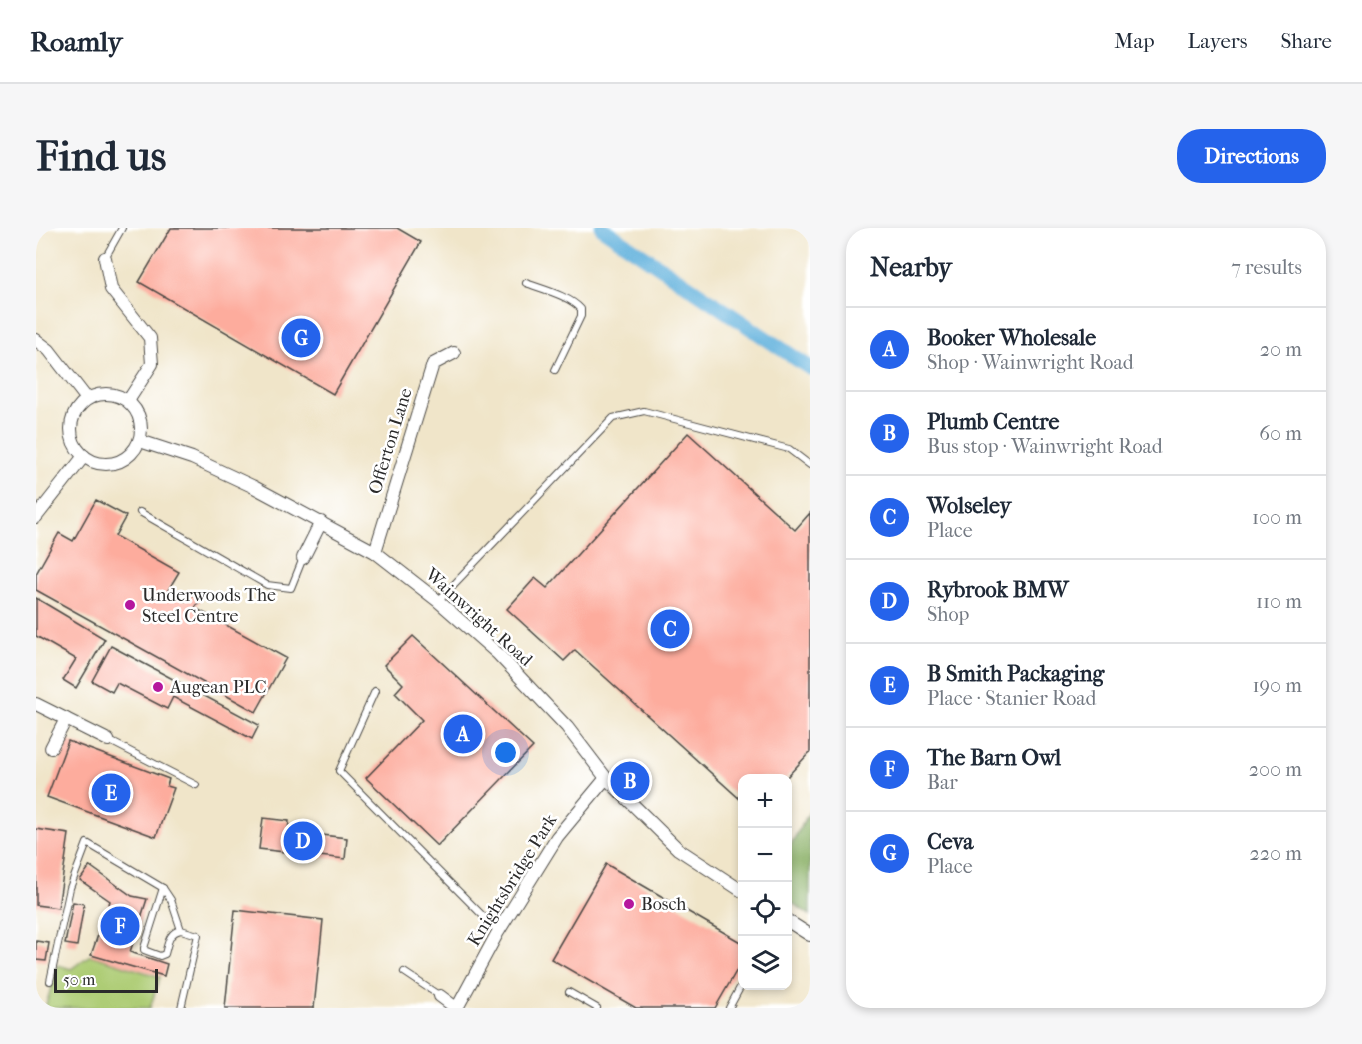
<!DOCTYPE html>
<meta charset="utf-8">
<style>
:root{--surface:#fff;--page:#f6f6f7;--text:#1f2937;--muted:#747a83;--line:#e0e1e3;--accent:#2563eb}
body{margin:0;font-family:"IM FELL French Canon",serif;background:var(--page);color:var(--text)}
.controls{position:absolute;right:18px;bottom:18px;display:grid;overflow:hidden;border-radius:12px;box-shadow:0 3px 9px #0003}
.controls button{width:54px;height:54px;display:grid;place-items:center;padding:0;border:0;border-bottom:2px solid var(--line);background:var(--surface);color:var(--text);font:30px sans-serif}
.scale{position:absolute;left:18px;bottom:15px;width:104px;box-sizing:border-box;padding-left:6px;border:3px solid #2b2b2b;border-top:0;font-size:16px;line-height:21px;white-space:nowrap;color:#2b2b2b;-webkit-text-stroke:4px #fff;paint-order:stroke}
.you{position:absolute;left:470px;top:525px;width:21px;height:21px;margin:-15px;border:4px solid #fff;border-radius:50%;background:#1a73e8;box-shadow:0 0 0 9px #1a73e833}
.badge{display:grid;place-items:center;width:39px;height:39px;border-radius:50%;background:var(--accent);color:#fff;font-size:20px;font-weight:700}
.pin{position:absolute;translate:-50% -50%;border:3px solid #fff;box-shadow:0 2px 6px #0006}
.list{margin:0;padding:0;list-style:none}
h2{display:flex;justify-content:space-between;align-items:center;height:78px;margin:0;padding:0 24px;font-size:26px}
h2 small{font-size:20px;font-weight:400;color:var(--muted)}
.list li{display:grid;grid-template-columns:39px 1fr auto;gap:18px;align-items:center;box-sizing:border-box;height:84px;padding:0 24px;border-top:2px solid var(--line)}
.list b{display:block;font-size:22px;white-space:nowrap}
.list p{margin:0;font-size:20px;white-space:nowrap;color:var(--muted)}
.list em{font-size:20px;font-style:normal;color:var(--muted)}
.icon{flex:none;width:33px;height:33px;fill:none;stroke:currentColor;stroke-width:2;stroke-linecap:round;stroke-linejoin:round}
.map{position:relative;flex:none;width:774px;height:780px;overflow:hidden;border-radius:24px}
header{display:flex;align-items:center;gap:36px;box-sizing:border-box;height:84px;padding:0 30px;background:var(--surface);border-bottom:2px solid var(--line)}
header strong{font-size:28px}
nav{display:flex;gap:33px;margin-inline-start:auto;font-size:21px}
.intro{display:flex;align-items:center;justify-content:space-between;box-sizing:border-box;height:144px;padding:0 36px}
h1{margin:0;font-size:42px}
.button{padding:15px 27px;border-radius:24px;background:var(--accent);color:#fff;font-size:21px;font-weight:700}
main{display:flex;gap:36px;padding:0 36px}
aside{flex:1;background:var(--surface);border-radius:24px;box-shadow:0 3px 9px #0003}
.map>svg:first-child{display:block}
.green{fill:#adcc74;stroke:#6c7c50;stroke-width:1.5}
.forest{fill:#8ab066;stroke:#5a6e48;stroke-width:1.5}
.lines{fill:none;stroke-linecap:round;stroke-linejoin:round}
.canal{stroke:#63b2dd;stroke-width:15}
.building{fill:#fdac9d}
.lane-casing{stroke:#494743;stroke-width:8}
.street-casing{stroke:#494743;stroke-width:14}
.lane{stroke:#fff;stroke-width:6}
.street{stroke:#fff;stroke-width:12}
.poi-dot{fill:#b5179e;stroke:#fff;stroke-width:2}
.labels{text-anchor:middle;stroke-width:5;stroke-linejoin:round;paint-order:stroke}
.street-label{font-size:18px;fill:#2b2b2b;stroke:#fff}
.poi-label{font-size:18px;fill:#2b2b2b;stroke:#fff;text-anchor:start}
</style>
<header>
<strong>Roamly</strong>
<nav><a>Map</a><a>Layers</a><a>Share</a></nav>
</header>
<div class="intro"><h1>Find us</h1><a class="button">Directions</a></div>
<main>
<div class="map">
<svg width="774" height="780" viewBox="0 0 774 780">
<rect width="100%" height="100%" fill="#fff"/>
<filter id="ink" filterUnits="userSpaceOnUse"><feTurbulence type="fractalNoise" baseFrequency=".0167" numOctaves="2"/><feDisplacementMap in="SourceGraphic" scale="12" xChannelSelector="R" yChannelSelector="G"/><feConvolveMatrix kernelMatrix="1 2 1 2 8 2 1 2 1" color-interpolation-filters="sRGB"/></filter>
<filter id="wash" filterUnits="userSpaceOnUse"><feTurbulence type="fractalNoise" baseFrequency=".008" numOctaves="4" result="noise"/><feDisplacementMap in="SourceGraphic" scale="24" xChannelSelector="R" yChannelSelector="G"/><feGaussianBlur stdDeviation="1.35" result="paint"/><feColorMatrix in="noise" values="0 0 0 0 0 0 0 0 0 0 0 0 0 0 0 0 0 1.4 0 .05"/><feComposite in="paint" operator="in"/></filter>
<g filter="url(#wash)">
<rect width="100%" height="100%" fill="#f0e5c9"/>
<polygon class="green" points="54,727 124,749 114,780 9,780 22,737 35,741"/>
<polygon class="forest" points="774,583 774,687 752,672 752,621"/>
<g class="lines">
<polyline class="canal" points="566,0 774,140"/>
</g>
<g id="blocks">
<g class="building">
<polygon points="135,0 361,0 385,14 297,166 103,54"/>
<polygon points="652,205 759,302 774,285 774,524 750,550 706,550 706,573 539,422 528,433 471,381 499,350 511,360"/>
<polygon points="60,272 90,288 79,308 143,344 131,364 149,373 153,365 165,371 159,380 250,430 220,484 0,362 0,346 23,305 37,313"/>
<polygon points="0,370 69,411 40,460 27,452 40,431 0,408"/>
<polygon points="377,408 497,519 401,618 330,550 386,492 359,465 367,456 348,437"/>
<polygon points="75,418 223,497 216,511 137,469 131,481 81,455 76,464 56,453"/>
<polygon points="32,513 133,551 131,558 138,560 120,609 11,569"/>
<polygon points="227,590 253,593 252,603 311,610 309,631 223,621"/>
<polygon points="0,601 33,606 22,680 0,677"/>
<polygon points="570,636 706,715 706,733 679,780 600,780 515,731"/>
<polygon points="54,638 96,668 111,671 94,724 131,736 128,748 55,727 74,673 44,652"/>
<polygon points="37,674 48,676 41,718 29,716"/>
<polygon points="199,682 287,692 278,780 189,780"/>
<polygon points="0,713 13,715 10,733 0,732"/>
</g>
</g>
</g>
<g filter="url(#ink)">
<use href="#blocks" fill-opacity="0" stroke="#494743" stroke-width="1.5"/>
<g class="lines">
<defs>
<g id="lane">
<polyline points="69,30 86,0"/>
<path d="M490 55C506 61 534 68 545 81V88L519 142"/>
<polyline points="104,284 231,357 255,360 267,330"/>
<polyline points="402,373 577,190 608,183 753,221 774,237"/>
<polyline points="339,463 303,543 462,703"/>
<polyline points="72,512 160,557"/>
<path d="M127 660 108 720V722L124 728 129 726C132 715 133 704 145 702"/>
<polyline points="368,744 404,768"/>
<polyline points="14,753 34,660 51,615 127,660 135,672 145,702 162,707 145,780"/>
<polyline points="533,764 561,780"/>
<polyline points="693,780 706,756"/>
</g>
<g id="street">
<polyline points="69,30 75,61 114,110 116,136 92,173"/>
<polyline points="0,112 13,122 51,171"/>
<circle cx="70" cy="201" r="35"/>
<polyline points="104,213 156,230 216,258 339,324 402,373 461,425 531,499 570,550 642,621 706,663"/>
<polyline points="0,289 48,228"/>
<polyline points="339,324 397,136 418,125"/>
<polyline points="267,330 285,294"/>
<polyline points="0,476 72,512"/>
<polyline points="15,520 30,491"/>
<polyline points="752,693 774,707"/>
<polyline points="404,768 420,780"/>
<polyline points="421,780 462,704 521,609 570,550"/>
</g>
</defs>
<use href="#lane" class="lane-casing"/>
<use href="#street" class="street-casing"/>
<use href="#lane" class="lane"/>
<use href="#street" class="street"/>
</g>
</g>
<g class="poi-dot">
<circle cx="94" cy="377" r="6"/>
<circle cx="122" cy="459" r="6"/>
<circle cx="593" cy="676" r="6"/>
</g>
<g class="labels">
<g class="street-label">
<text transform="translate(354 213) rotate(-73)" y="6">Offerton Lane</text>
<text transform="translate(443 389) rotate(42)" y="6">Wainwright Road</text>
<text transform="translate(476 652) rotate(-58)" y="6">Knightsbridge Park</text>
</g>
<g class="poi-label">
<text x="106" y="373">Underwoods The<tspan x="106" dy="21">Steel Centre</tspan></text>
<text x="134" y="465">Augean PLC</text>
<text x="605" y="682">Bosch</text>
</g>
</g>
</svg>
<div class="controls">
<button>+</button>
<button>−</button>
<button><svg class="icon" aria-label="locate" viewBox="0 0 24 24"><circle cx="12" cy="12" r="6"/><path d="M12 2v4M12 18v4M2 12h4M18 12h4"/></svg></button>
<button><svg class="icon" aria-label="layers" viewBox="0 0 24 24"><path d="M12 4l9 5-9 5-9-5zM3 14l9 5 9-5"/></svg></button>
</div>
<div class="scale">50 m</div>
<div class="you"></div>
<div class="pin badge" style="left:427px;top:506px">A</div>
<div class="pin badge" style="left:594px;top:553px">B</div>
<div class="pin badge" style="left:634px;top:401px">C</div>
<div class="pin badge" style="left:267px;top:613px">D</div>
<div class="pin badge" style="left:75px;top:565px">E</div>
<div class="pin badge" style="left:84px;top:698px">F</div>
<div class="pin badge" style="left:265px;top:110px">G</div>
</div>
<aside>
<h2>Nearby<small>7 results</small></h2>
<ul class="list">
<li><span class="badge">A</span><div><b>Booker Wholesale</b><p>Shop · Wainwright Road</p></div><em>20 m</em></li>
<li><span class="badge">B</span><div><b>Plumb Centre</b><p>Bus stop · Wainwright Road</p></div><em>60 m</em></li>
<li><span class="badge">C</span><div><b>Wolseley</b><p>Place</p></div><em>100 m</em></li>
<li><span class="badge">D</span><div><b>Rybrook BMW</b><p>Shop</p></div><em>110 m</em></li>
<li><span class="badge">E</span><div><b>B Smith Packaging</b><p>Place · Stanier Road</p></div><em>190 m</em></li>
<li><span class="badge">F</span><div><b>The Barn Owl</b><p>Bar</p></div><em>200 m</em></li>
<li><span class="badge">G</span><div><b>Ceva</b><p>Place</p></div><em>220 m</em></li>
</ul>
</aside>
</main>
